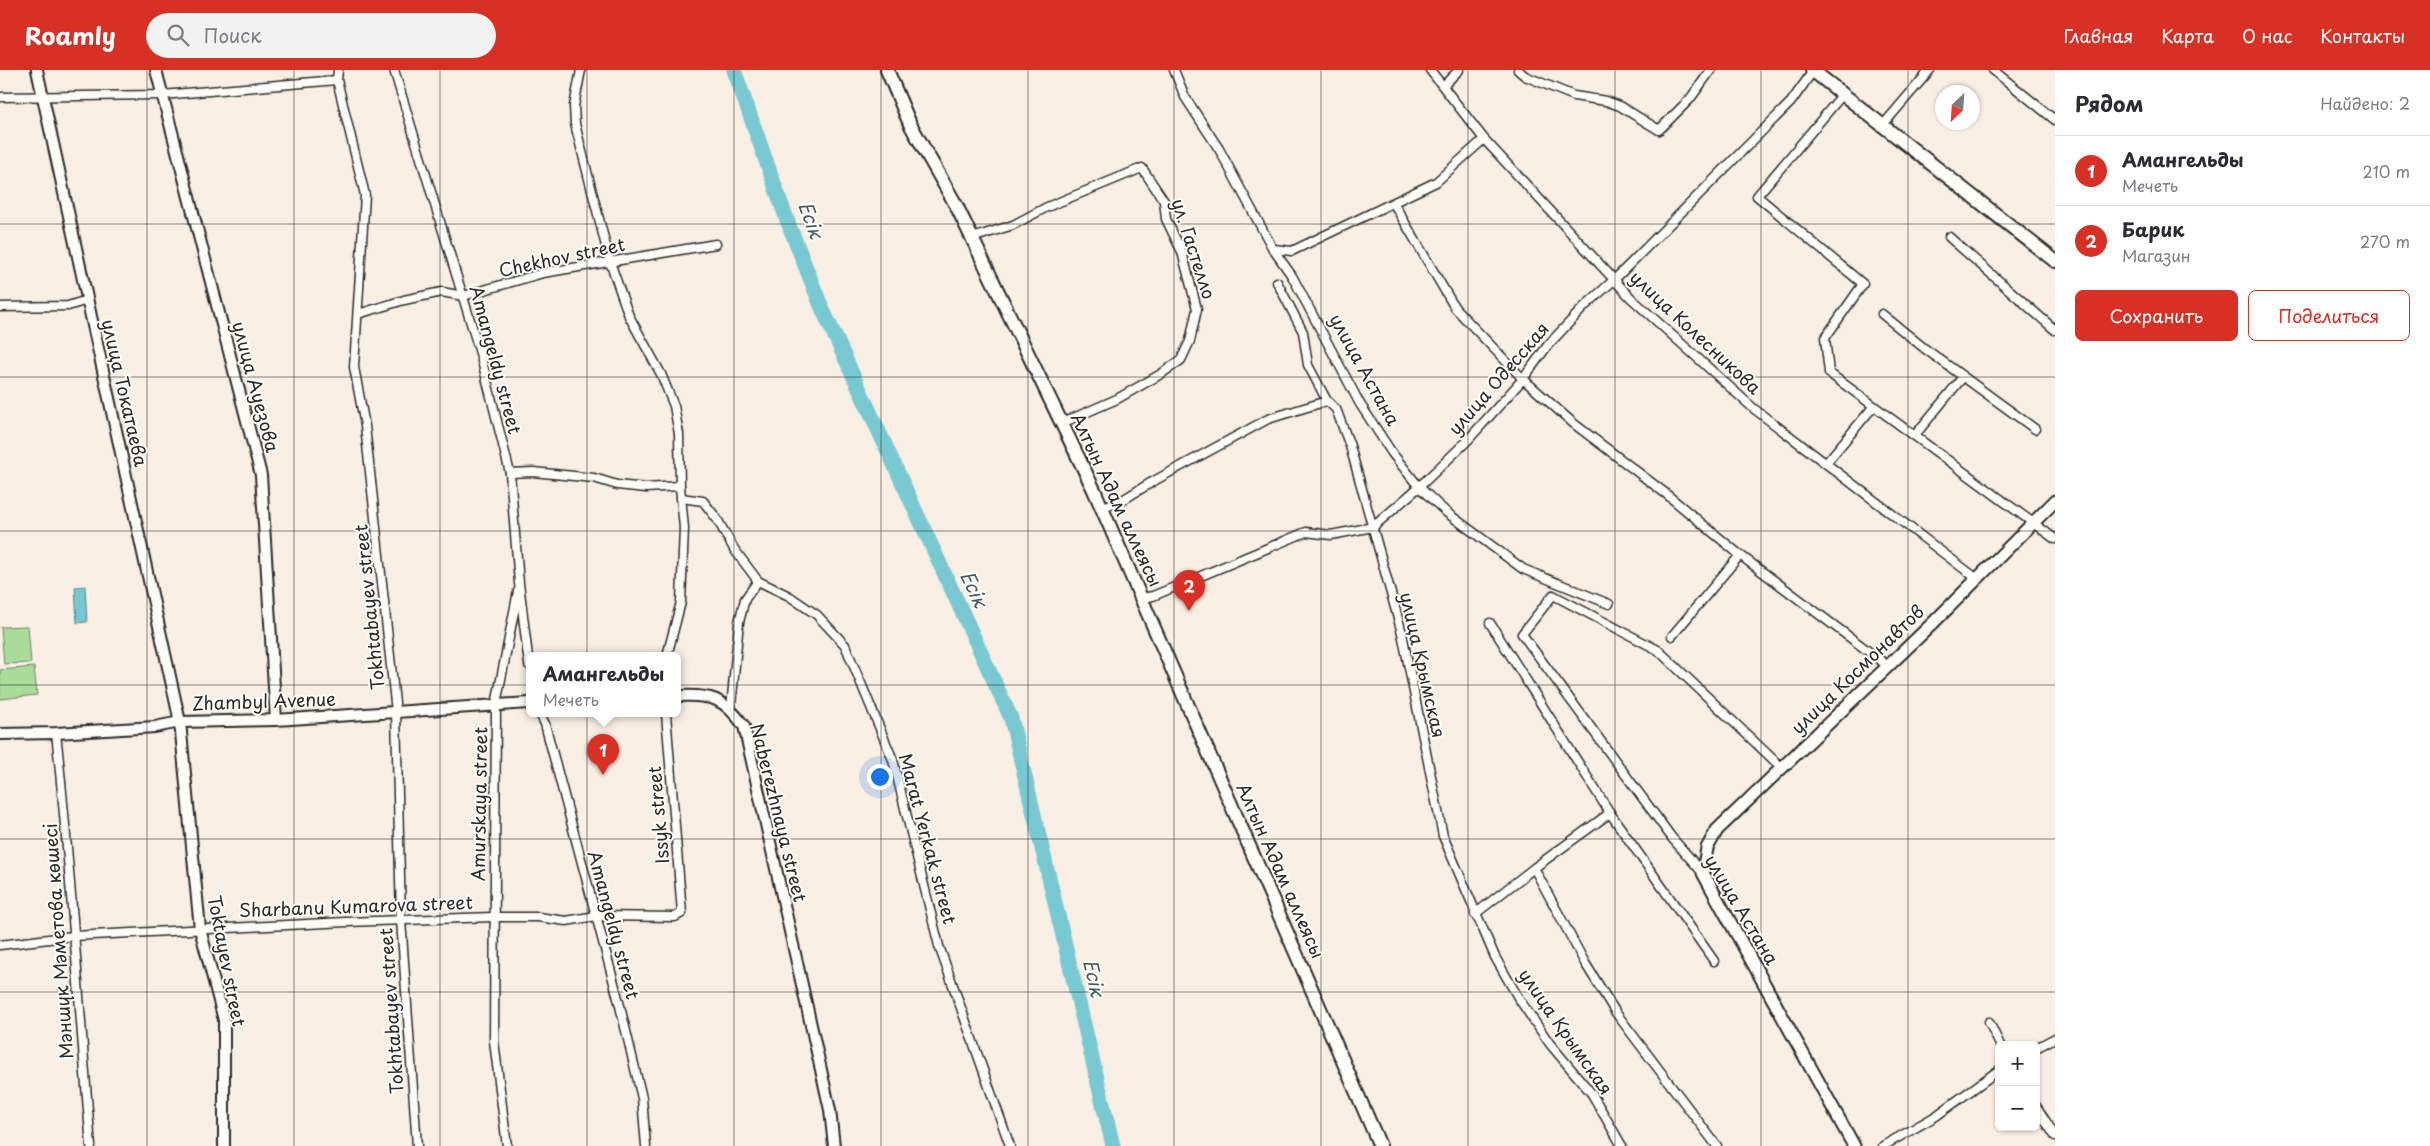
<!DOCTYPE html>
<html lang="ru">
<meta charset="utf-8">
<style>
:root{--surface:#fff;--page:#f2f2f3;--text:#2b2b33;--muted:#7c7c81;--line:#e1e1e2;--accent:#d93025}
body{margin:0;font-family:"Playpen Sans",sans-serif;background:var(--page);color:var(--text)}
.controls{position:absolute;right:15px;bottom:15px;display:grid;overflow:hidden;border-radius:8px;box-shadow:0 1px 4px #0004}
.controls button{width:45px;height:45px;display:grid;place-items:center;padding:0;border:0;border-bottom:1px solid var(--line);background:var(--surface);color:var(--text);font:25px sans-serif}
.compass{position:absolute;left:1935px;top:15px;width:45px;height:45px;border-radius:50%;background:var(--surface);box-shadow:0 1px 4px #0004;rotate:205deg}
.you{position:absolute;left:879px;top:706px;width:18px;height:18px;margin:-12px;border:4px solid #fff;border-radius:50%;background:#1a73e8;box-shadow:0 0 0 8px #1a73e833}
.badge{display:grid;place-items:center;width:32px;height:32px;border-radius:50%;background:var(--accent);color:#fff;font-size:16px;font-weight:700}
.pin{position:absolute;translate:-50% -41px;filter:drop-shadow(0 1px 2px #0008)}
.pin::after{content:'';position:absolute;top:26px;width:18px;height:15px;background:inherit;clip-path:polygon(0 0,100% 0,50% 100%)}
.popup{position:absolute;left:526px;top:582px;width:155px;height:65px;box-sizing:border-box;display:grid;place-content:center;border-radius:8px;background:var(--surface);filter:drop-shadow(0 1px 4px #0005);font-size:16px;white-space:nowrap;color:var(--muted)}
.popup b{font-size:19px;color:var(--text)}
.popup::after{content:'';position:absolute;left:50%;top:100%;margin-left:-10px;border:10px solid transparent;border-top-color:var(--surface)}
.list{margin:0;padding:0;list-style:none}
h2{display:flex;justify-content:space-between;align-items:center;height:65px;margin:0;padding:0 20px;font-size:21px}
h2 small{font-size:16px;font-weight:400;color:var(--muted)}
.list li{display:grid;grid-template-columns:32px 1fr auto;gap:15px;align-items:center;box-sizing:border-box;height:70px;padding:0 20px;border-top:1px solid var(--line)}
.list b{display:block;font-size:19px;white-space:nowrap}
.list p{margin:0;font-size:16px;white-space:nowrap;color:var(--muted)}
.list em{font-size:16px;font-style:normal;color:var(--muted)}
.actions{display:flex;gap:10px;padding:15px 20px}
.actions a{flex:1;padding:11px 0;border:1px solid var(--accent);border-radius:8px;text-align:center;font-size:18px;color:var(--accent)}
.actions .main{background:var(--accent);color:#fff}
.icon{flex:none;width:28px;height:28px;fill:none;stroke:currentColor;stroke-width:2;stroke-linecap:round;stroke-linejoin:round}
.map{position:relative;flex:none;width:2055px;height:1076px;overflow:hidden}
header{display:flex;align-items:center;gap:30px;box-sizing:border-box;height:70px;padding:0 25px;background:var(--accent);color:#fff}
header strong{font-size:24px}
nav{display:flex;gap:28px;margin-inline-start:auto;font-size:18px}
.search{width:350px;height:45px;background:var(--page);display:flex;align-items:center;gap:12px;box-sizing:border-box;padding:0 18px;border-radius:28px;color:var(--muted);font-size:19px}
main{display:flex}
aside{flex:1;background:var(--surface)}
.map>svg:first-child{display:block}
.green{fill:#a9db9b;stroke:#6a8363}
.water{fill:#78c8d2;stroke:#59898f}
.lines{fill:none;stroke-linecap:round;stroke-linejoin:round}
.river{stroke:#78c8d2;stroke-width:15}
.minor-casing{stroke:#2b2b2b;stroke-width:11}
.tertiary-casing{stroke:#2b2b2b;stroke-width:14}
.secondary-casing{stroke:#2b2b2b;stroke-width:15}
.primary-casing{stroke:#2b2b2b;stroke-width:16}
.minor{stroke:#fdfcf7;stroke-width:8}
.tertiary{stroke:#fdfcf7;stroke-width:10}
.secondary{stroke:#fdfcf7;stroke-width:11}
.primary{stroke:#fdfcf7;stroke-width:12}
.grid{fill:none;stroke:#2b2b2b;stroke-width:1;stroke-opacity:0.55}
.labels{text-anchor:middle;stroke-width:4;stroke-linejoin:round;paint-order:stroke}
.street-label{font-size:18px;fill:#2b2b2b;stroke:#fdfcf7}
.water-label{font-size:19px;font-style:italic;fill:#425a5d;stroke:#fdfcf7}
</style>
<header>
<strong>Roamly</strong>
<div class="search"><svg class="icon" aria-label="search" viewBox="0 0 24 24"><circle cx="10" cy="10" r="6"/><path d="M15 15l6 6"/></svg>Поиск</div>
<nav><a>Главная</a><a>Карта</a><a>О нас</a><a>Контакты</a></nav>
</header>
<main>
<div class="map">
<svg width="2055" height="1076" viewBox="0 0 2055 1076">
<rect width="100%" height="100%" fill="#f8eee3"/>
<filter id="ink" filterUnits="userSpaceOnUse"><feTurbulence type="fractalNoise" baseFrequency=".02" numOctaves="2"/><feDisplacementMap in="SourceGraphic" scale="10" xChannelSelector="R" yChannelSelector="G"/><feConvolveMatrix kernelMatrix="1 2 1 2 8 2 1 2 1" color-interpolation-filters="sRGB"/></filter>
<g filter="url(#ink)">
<g class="green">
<polygon points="28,556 31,593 4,594 1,557"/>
<polygon points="34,597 37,625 0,629 0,600"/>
</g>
<polygon class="water" points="85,516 87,552 77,553 75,517"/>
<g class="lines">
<polyline class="river" points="734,0 787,150 822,238 1011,648 1113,1076"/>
<defs>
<g id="minor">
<polyline points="338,0 337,10 365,125 354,297 365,356 396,642 401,850 417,1076"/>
<polyline points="394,0 480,283 510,403 519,513 529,595"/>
<polyline points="581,0 574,36 575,54 610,192 629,246 661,304 674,336 679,364 680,416 684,458 681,532 667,586"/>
<polyline points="1174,0 1185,27 1219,79 1273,179 1292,206 1360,334 1392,383 1419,417 1446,442 1523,499 1609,534"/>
<polyline points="1430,0 1484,69 1631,228 1753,338 1976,508"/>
<polyline points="1518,0 1525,6 1574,26 1606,31 1620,36 1659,60 1690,29 1711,0"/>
<polyline points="1993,0 2055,50"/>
<polyline points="1443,16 1459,0"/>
<polyline points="1843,24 1757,126 1863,214 1825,268 1829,303 2055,469"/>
<polyline points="0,27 162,25 337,10"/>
<polyline points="1883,55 1930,0"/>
<polyline points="1394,134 1455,238 1523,309 1573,353 1665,423 1740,485 1888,596"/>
<polyline points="1949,167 2055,260"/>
<polyline points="972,168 1013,155 1047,137 1142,98 1164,131 1166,149 1182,182 1197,239 1190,271 1181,290 1161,304 1117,329 1062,353"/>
<polyline points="1273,179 1292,181 1436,112 1484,69"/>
<polyline points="1277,212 1303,262 1308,295 1327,331"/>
<polyline points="0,237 68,236 87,230"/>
<polyline points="358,244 404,230 442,222 463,226 543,203 716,174"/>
<polyline points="1882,244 1924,278 2035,359"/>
<polyline points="1915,365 1963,307"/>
<polyline points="1827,392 1873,337"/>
<polyline points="510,403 533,402 594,408 617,415 646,418 680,416"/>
<polyline points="681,428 703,431 717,449 734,479 758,511 789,526 817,545 845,575 893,690 939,876 1010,1076"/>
<polyline points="1102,437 1121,431 1152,412 1268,349 1327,331 1336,339 1350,376 1402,563 1443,766 1495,887 1519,929 1550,974 1592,1024 1622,1076"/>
<polyline points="1142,528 1153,526 1306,462 1331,465 1373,457 1419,417 1467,371 1523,309 1548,275 1585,236 1615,209 1791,32 1813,1"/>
<polyline points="1490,553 1610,743 1714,891"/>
<polyline points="1672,566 1740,485"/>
<polyline points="731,638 739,552 745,529 758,511"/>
<polyline points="540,644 545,654 619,932 642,1028 646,1076"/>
<path d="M56 663C71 800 79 938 91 1076"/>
<polyline points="1534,798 1585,893 1616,943 1717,1076"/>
<polyline points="1703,803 1672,768 1522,564 1553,525 1658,580 1782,698"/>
<polyline points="1475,844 1534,798 1610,743"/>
<polyline points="0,875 73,866 346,852 493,847 538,847 566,851 596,846 675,847 682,843 666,644"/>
<polyline points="1989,952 2000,975"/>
<polyline points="2036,978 2055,968"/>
<polyline points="2036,1036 2055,1066"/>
<polyline points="507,1076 494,971 496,635 518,521"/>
<polyline points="1883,1076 1936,1046 1999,1000"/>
</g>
<g id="tertiary">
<polyline points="37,0 180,652 200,859 224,950 224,1076"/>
<polyline points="156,0 261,405 276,650"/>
<path d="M677 626C711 624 724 628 744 656L830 1040 834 1076"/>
<polyline points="0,664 56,663 155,657 180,652 276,650 529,633"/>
</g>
<polyline id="secondary" points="1854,1076 1703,803 1707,778 1717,760 1932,554 2055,431"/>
<g id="primary">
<polyline points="887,0 910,54 956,135 1094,420 1380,1076"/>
<polyline points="1812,0 2055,191"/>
</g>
</defs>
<use href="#minor" class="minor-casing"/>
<use href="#tertiary" class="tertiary-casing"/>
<use href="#secondary" class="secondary-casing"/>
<use href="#primary" class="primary-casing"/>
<use href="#minor" class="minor"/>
<use href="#tertiary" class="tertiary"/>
<use href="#secondary" class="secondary"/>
<use href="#primary" class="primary"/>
</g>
</g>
<path class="grid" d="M147 0V1076M294 0V1076M440 0V1076M587 0V1076M734 0V1076M881 0V1076M1028 0V1076M1174 0V1076M1321 0V1076M1468 0V1076M1615 0V1076M1761 0V1076M1908 0V1076M0 154H2055M0 307H2055M0 461H2055M0 615H2055M0 769H2055M0 922H2055"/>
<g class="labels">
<g class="street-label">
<text transform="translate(1193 179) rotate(72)" y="6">ул. Гастелло</text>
<text transform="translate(562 188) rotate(-12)" y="6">Chekhov street</text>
<text transform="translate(1695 263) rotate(43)" y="6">улица Колесникова</text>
<text transform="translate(495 290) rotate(75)" y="6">Amangeldy street</text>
<text transform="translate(1364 300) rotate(61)" y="6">улица Астана</text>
<text transform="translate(1499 309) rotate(-49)" y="6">улица Одесская</text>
<text transform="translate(255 317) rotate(75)" y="6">улица Ауезова</text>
<text transform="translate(124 323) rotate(77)" y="6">улица Токатаева</text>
<text transform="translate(1116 430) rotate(65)" y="6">Алтын Адам аллеясы</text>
<text transform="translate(370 537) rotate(-96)" y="6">Tokhtabayev street</text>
<text transform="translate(1422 595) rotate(77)" y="6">улица Крымская</text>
<text transform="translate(1858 600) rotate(-44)" y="6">улица Космонавтов</text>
<text transform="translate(264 632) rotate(-2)" y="6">Zhambyl Avenue</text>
<text transform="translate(480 734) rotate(-89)" y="6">Amurskaya street</text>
<text transform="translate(778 743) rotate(76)" y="6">Naberezhnaya street</text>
<text transform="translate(659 745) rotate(-95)" y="6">Issyk street</text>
<text transform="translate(927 769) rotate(75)" y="6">Marat Yerkak street</text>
<text transform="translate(1280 801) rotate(66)" y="6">Алтын Адам аллеясы</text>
<text transform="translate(356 837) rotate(-2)" y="6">Sharbanu Kumarova street</text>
<text transform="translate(1741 840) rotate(59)" y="6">улица Астана</text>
<text transform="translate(613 855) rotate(75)" y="6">Amangeldy street</text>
<text transform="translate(59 871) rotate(-94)" y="6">Мәншүк Мәметова көшесі</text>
<text transform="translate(226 891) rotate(79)" y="6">Toktayev street</text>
<text transform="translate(392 941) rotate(-94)" y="6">Tokhtabayev street</text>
<text transform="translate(1565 962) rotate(55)" y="6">улица Крымская</text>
</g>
<g class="water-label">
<text transform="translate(811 150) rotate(70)" y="7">Есік</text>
<text transform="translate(974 519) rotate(65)" y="7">Есік</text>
<text transform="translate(1094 908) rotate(77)" y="7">Есік</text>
</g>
</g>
</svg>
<div class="controls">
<button>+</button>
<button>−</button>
</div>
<svg class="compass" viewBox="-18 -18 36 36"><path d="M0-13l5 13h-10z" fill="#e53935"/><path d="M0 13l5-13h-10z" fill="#7c7c81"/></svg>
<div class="you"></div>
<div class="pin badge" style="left:603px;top:705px">1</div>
<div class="popup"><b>Амангельды</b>Мечеть</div>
<div class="pin badge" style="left:1189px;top:541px">2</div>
</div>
<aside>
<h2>Рядом<small>Найдено: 2</small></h2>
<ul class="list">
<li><span class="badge">1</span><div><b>Амангельды</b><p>Мечеть</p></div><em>210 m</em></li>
<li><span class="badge">2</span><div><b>Барик</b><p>Магазин</p></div><em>270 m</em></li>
</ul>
<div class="actions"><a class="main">Сохранить</a><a>Поделиться</a></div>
</aside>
</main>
